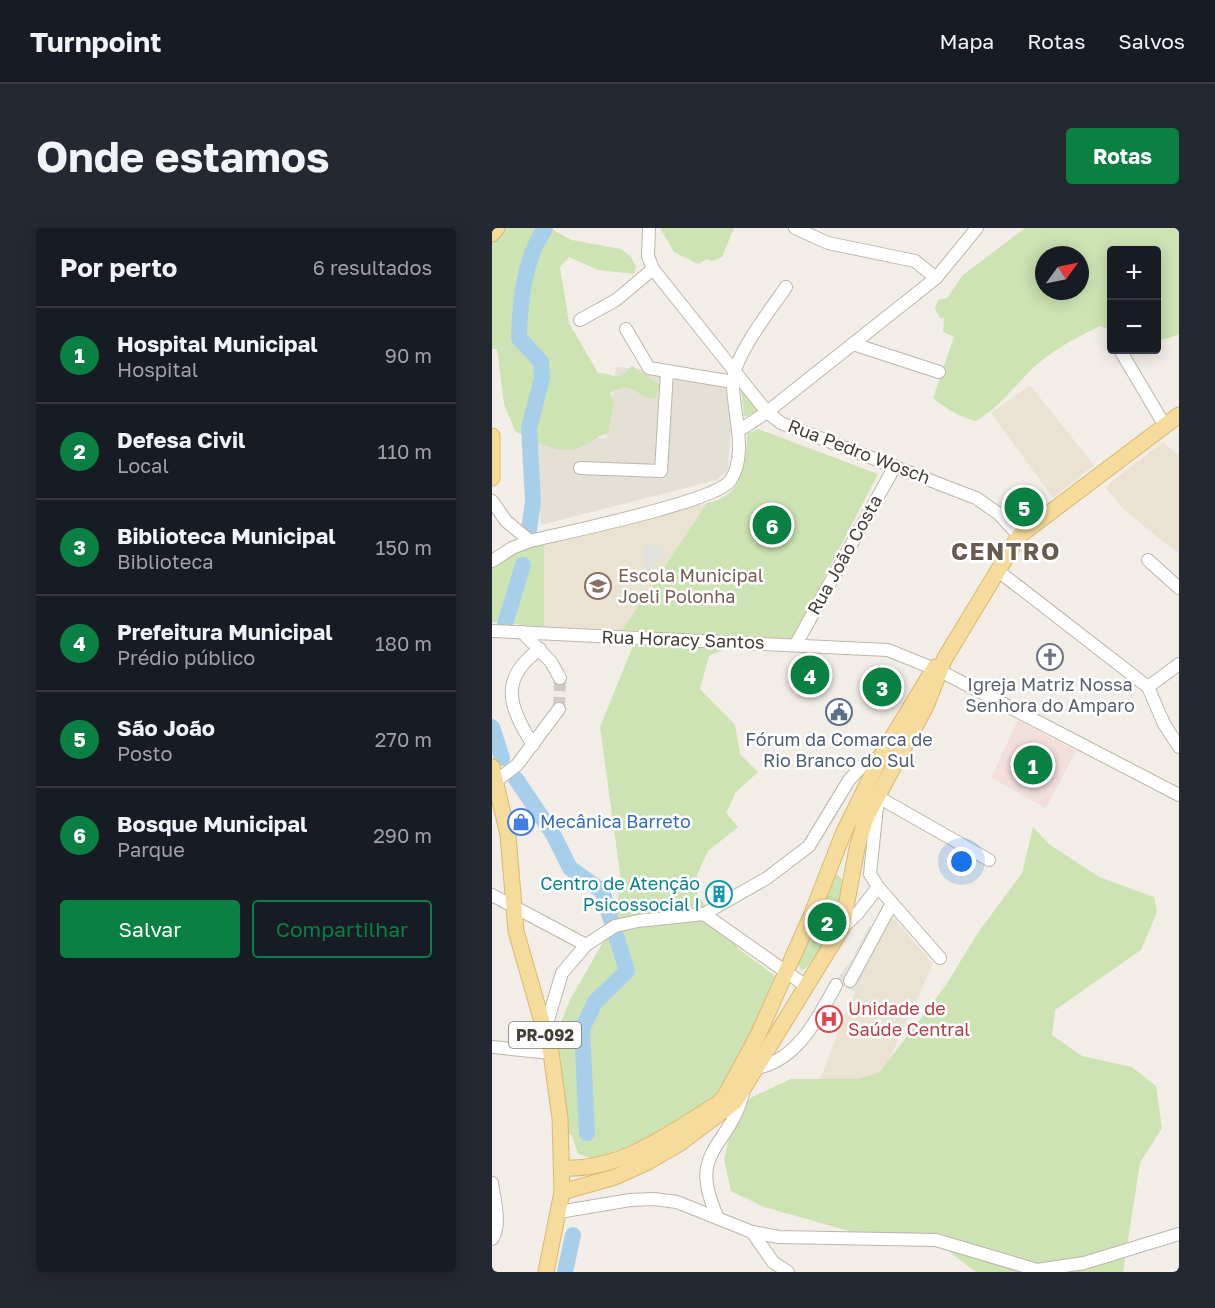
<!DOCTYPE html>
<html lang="pt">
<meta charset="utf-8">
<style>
:root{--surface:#171b24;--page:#242831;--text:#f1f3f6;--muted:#9ea1a6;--line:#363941;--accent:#0b8043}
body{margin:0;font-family:"Golos Text",sans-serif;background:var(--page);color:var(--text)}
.controls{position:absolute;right:18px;top:18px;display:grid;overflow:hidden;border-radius:6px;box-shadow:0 3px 15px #0003}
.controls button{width:54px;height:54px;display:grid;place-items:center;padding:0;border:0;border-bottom:2px solid var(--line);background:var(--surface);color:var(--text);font:30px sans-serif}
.compass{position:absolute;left:543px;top:18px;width:54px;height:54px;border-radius:50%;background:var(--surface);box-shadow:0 3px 15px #0003;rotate:57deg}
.you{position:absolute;left:470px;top:634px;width:21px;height:21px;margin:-15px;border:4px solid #fff;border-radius:50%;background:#1a73e8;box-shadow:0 0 0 9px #1a73e833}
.badge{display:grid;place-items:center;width:39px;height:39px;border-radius:50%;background:var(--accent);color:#fff;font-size:20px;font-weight:700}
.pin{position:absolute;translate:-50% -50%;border:3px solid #fff;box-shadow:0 2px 6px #0006}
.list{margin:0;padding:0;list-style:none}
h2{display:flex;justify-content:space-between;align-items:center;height:78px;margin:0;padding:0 24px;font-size:26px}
h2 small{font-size:20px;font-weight:400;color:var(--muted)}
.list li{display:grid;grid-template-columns:39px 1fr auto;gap:18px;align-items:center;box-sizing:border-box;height:96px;padding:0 24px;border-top:2px solid var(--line)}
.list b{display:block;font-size:22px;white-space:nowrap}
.list p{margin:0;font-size:20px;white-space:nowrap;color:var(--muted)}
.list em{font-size:20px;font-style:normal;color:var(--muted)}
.actions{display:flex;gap:12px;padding:18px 24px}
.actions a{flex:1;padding:14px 0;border:2px solid var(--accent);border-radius:6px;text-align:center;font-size:21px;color:var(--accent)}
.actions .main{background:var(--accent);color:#fff}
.map{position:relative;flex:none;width:687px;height:1044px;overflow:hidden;border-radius:6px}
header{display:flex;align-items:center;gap:36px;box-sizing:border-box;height:84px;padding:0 30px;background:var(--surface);border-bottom:2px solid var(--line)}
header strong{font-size:28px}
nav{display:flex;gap:33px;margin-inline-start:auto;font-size:21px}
.intro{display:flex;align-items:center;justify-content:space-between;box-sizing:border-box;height:144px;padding:0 36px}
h1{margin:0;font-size:42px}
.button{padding:15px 27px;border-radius:6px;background:var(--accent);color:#fff;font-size:21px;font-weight:700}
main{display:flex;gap:36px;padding:0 36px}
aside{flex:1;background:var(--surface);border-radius:6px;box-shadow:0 3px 15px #0003}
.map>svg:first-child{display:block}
.residential{fill:#e5e0d5}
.education{fill:#eae3d2}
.medical{fill:#f2dedb}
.green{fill:#cde3b3;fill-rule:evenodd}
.parking{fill:#e3e1de}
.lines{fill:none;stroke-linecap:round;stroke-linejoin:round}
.river{stroke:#a8cfea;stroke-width:16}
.minor-tunnel{stroke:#cfcbc4;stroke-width:12;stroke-dasharray:12 6;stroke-linecap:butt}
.minor-casing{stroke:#bdb6aa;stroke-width:14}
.major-casing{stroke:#dab86d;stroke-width:17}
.minor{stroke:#fff;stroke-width:12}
.major{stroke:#f6dc9c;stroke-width:15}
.labels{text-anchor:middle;stroke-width:5;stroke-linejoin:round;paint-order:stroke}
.shield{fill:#fff;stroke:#7c7972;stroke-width:1.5}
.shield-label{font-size:16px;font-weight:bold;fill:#443f36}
.street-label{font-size:18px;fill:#443f36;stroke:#fff}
.education-label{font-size:18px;fill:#785e54;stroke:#fff;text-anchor:start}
.worship-label{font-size:18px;fill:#5b616d;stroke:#fff}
.service-label{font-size:18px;fill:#4e5e75;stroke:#fff}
.shop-label{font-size:18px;fill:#366cbe;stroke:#fff;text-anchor:start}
.culture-label{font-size:18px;fill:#0d838f;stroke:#fff;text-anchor:end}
.health-label{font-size:18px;fill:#be3a42;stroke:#fff;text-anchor:start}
.district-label{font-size:24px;font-weight:bold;letter-spacing:1.5px;fill:#665d4e;stroke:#fff}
</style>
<header>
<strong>Turnpoint</strong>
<nav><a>Mapa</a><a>Rotas</a><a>Salvos</a></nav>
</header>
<div class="intro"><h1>Onde estamos</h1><a class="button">Rotas</a></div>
<main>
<aside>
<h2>Por perto<small>6 resultados</small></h2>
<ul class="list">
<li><span class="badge">1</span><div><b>Hospital Municipal</b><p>Hospital</p></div><em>90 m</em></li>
<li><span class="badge">2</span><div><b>Defesa Civil</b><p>Local</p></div><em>110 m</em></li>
<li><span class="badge">3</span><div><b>Biblioteca Municipal</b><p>Biblioteca</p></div><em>150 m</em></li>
<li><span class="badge">4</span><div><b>Prefeitura Municipal</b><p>Prédio público</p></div><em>180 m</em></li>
<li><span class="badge">5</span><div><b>São João</b><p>Posto</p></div><em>270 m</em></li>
<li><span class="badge">6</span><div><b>Bosque Municipal</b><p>Parque</p></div><em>290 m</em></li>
</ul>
<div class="actions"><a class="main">Salvar</a><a>Compartilhar</a></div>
</aside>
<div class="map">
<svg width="687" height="1044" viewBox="0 0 687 1044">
<rect width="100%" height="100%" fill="#f2eee7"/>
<polygon class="residential" points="124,139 175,144 233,156 239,199 236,242 225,252 49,297 43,209 115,210"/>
<g class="education">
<polygon points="538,157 602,237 561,270 499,185"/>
<polygon points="671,214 687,228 687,326 632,282 613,259"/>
<polygon points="215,275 130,402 52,399 52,316"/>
<polygon points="399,687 441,736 370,891 322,866 353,787"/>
</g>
<polygon class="medical" points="526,492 584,523 554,580 499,550"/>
<g class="green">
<path d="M0 0H57L80 12 129 21 139 29 144 39 142 46 106 42 77 29 68 39 77 95 106 145C127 145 122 157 140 138L168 157 163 171C142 170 143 151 118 165L122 173 116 205C103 209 96 217 87 220 64 227 43 213 23 203L12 176 5 121H0Z"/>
<polygon points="168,0 242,0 230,29 220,33 215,31 206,36 182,24"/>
<path d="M533 0H687V107L665 113 664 22H620L619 102 608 98C584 110 562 121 542 139 521 159 510 177 484 193 467 189 455 181 441 170L462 109 451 104 452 90H448L443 81 446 72 455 70 471 47ZM552 27H588V63H552Z"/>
<polygon points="249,158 267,183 252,189"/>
<path d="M266 201 386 246 331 352 325 394 291 415 259 410 217 428 208 461 243 497 248 526 266 544 244 564 234 585 246 599 216 623 205 647V666L247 721 283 748 261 806 233 865 159 909 102 931 86 926 80 908 74 904 62 863 63 808 79 770 118 702 126 673 128 645 108 499 147 403 130 402 215 275C251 268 254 238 255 206Z"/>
<polygon points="52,316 52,399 0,394 0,341 19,325"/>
<polygon points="541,599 557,616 607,649 662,669 665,684 649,722 563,782 560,807 590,828 640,839 664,858 670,900 648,935 631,1044 484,1044 451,1019 400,1015 272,979 239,963 232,932 242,888 260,869 299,851 364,851 387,845 454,757 485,706 530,645"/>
<path d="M345 647 351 652C346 692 341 710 313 741L309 742 306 735 342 648Z"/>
</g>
<g class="parking">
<polygon points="153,317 169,318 172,327 153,348"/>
<polygon points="377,698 392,703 364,764 360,763 344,752 359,733"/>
</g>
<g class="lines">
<g class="river">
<path d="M37 302 41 274 37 200 50 150 49 134 27 110C28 72 32 32 53 0"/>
<polyline points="13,396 31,337"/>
<polyline points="0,499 10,530"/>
<polyline points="24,551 61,606 78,640 110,663 135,743 103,774 90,801 95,905"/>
<polyline points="73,1044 81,1007"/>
</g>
<polyline class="minor-tunnel" points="67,481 68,450"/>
<defs>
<g id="minor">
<polyline points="157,0 156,28 161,41 275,184 289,195 484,270 507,286 527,308"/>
<polyline points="303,0 336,15 423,33 444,50"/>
<polyline points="88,92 124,72 161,41"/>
<polyline points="134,101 157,140 241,154"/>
<polyline points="361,116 447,144"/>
<polyline points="628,122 673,198"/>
<polyline points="248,202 275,184 444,50 485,0"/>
<polyline points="88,240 169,243 175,144"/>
<polyline points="0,273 14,293 38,313"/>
<polyline points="656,332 687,360"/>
<path d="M0 333 20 320 38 313C71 305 222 274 238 253 257 227 240 182 241 154 241 129 279 81 294 59"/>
<polyline points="505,342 656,459 672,496 687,519"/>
<polyline points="0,403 396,422 450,444 687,567"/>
<polyline points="30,404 59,434 68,450"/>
<polyline points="304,416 403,238"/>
<polyline points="656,459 687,436"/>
<path d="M41 517C17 479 6 451 48 421"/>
<polyline points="4,553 25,537 67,481"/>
<polyline points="0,667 94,717"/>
<polyline points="212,686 314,758"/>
<polyline points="350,700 366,685 386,659"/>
<polyline points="448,730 386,659 378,646 386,569 497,632"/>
<polyline points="358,753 400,675"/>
<polyline points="53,802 70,745 94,717 123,698 146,693 212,686 275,650 317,618 357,552 371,537 389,528"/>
<polyline points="0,819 59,825"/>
<path d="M264 840C305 833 326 790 344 757"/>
<path d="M0 955C2 971 10 997 0 1011"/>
<polyline points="67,984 138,972 162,971 185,974 260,1004 287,1009 444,1012 545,1042 592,1035 687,1006"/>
<path d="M225 988C195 921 236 922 251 866"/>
<polyline points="260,1004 281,1034 296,1044"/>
</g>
<g id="major">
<polyline points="0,6 5,0"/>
<polyline points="0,208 0,250"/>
<polyline points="0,539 16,607 24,703 59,825 68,890 70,964 54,1044"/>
<path d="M71 940C130 943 179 904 227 875L233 868 266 807 319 688 351 606 389 528 443 439"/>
<polyline points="70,964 123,949 156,934 187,916 243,874 350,700 365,620 374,590 434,478 453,430 527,308 687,187"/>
</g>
</defs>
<use href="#minor" class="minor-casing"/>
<use href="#major" class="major-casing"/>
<use href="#minor" class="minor"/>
<use href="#major" class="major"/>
</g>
<defs>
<symbol id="school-ring" viewBox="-11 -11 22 22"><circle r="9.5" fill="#fff" stroke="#8d6e63" stroke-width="1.5"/><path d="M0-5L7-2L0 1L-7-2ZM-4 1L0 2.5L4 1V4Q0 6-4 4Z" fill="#8d6e63"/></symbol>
<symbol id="church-ring" viewBox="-11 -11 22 22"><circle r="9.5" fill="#fff" stroke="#6b7280" stroke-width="1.5"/><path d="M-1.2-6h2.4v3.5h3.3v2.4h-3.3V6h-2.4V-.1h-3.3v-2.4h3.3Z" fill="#6b7280"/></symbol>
<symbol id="civic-ring" viewBox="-11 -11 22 22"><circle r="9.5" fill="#fff" stroke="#5c6f8a" stroke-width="1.5"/><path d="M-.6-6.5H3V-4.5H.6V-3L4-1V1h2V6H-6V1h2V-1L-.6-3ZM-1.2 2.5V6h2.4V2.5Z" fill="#5c6f8a"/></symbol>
<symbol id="shop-ring" viewBox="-11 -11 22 22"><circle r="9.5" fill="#fff" stroke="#3f7fe0" stroke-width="1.5"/><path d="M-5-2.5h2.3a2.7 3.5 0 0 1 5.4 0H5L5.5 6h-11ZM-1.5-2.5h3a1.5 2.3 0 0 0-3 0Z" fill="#3f7fe0"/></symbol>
<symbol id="building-ring" viewBox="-11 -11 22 22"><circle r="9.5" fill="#fff" stroke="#0f9aa8" stroke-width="1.5"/><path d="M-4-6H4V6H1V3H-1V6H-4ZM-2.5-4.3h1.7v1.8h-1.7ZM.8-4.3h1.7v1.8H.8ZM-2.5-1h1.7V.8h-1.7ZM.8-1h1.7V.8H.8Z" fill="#0f9aa8"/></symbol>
<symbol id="hospital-ring" viewBox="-11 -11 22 22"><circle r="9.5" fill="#fff" stroke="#e0444e" stroke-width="1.5"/><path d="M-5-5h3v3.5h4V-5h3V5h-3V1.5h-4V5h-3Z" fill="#e0444e"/></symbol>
</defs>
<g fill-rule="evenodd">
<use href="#school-ring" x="91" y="343" width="30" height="30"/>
<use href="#church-ring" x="543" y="414" width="30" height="30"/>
<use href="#civic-ring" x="332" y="469" width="30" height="30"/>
<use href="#shop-ring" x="14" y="579" width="30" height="30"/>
<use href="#building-ring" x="212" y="651" width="30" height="30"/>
<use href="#hospital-ring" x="322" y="776" width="30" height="30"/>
</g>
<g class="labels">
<rect class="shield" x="17" y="794" width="72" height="26" rx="4.5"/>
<g class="shield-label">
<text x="53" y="813">PR-092</text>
</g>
<g class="street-label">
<text transform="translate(367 224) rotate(21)" y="6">Rua Pedro Wosch</text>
<text transform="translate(353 327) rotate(-61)" y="6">Rua João Costa</text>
<text transform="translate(191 412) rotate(2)" y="6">Rua Horacy Santos</text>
</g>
<g class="education-label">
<text x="126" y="354">Escola Municipal<tspan x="126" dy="21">Joeli Polonha</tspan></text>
</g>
<g class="worship-label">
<text x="558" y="463">Igreja Matriz Nossa<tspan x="558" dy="21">Senhora do Amparo</tspan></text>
</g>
<g class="service-label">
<text x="347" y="518">Fórum da Comarca de<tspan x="347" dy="21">Rio Branco do Sul</tspan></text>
</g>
<g class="shop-label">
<text x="48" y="600">Mecânica Barreto</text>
</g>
<g class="culture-label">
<text x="208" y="662">Centro de Atenção<tspan x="208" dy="21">Psicossocial I</tspan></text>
</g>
<g class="health-label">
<text x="356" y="787">Unidade de<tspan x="356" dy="21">Saúde Central</tspan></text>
</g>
<g class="district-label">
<text x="514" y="332">CENTRO</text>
</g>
</g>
</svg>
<div class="controls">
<button>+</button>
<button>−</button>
</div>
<svg class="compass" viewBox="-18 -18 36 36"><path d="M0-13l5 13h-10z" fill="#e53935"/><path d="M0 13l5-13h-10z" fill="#9ea1a6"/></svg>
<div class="you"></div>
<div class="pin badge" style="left:541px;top:537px">1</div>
<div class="pin badge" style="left:335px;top:694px">2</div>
<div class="pin badge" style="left:390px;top:459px">3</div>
<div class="pin badge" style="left:318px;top:447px">4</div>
<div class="pin badge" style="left:532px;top:279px">5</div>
<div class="pin badge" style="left:280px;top:297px">6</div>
</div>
</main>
